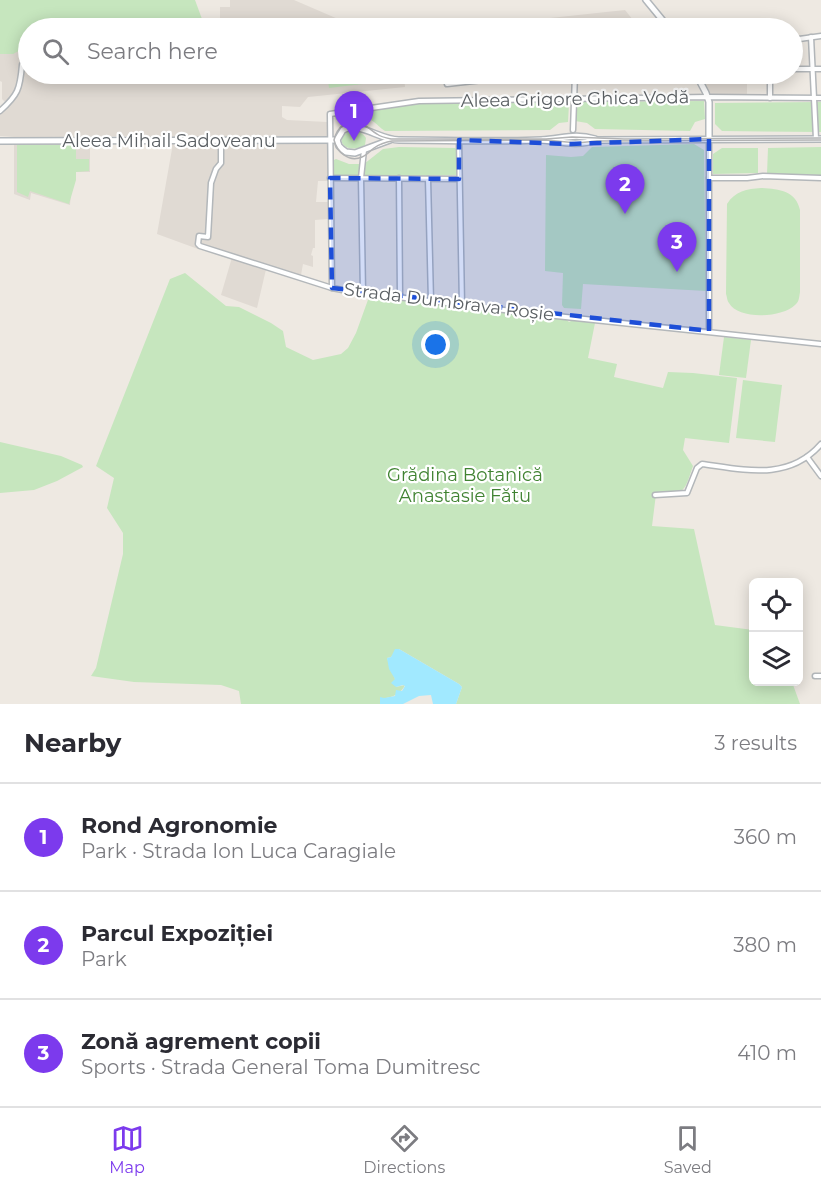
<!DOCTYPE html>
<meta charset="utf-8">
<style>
:root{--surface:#fff;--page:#f2f2f3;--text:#2b2b33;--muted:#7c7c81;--line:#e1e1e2;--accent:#7c3aed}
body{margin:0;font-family:Montserrat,sans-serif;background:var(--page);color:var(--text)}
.controls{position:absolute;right:18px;bottom:18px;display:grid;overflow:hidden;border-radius:9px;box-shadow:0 3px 15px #0003}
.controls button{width:54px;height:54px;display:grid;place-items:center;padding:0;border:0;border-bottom:2px solid var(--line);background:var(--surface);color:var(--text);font:30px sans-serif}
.you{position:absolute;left:436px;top:345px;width:21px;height:21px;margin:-15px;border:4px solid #fff;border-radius:50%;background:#1a73e8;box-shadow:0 0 0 9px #1a73e833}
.badge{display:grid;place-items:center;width:39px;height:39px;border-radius:50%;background:var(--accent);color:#fff;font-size:20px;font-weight:700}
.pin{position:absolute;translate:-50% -50px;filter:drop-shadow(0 2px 3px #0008)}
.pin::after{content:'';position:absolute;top:32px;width:21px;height:18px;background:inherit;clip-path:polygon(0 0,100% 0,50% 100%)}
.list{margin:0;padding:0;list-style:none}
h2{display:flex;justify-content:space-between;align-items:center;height:78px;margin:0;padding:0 24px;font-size:26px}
h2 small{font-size:20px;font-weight:400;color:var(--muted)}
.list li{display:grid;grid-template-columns:39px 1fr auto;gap:18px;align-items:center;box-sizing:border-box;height:108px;padding:0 24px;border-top:2px solid var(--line)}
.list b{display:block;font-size:22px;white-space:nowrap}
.list p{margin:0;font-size:20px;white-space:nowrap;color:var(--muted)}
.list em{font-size:20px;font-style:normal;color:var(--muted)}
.icon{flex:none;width:33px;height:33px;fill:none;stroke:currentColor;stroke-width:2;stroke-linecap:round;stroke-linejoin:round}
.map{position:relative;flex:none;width:821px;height:704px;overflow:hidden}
.search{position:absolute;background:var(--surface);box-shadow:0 3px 15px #0003;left:18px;right:18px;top:18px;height:66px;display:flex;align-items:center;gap:15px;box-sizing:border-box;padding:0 21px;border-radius:33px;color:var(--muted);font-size:22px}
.sheet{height:402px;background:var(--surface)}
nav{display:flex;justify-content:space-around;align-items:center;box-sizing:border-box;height:84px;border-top:2px solid var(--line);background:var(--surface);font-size:16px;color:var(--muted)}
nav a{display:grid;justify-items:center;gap:3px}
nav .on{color:var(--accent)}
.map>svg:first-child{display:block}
.education{fill:#e0dad3}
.green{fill:#c6e6be}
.water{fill:#a1e9ff}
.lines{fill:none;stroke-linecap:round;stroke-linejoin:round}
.street-casing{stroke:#b3b7ba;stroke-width:7}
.secondary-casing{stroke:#b2b7bb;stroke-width:8}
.street{stroke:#fff;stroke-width:4}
.secondary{stroke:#fff;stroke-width:5}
.tram{stroke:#b2b3b4;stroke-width:1.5}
.marked{fill:#1d4ed8;fill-opacity:0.2;stroke:#1d4ed8;stroke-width:4.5;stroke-dasharray:12 8;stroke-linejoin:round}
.labels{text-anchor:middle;stroke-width:4.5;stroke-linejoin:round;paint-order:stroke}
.street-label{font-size:18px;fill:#5b6064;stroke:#fff}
.park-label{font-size:18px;fill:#408332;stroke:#fff}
</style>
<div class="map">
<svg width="821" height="704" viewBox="0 0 821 704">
<rect width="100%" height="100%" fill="#eee9e2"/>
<g class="education">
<polygon points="230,0 294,0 345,22 360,20 361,28 59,28 68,24 220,21 220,7 230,7"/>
<polygon points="625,10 633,20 634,28 494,28 493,24"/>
<polygon points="28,44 28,74 404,74 405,87 308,97 300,107 282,106 282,117 287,120 327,122 328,181 318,181 316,202 328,202 328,219 315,220 315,248 313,248 311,255 313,256 313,267 303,264 301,275 267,265 257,308 221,295 233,254 201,244 198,249 157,234 172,149 172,136 90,136 90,172 75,172 71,192 70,205 31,193 30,200 14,194 14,137 0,136 0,108 6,103 2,99 2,82 0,81 0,53"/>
<polygon points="698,74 747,74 747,95 711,94"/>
</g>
<g class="green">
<polygon points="0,0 195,0 202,19 67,25 61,28 28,28 28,46 13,54 0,54"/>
<polygon points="226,74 254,74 253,83 226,82"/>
<polygon points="257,74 294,74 294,83 256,82"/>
<polygon points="327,74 387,74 388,81 329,88"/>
<path d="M568 101 569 104 568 122 559 123 550 130 385 131C380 128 378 125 374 122 363 113 348 115 336 120L335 117 337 114 422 102Z"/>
<polygon points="704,101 705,119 695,122 690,131 595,129 587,123 575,121 576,102"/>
<polygon points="821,102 821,132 722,131 715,124 715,103"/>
<path d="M349 131C356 130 362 132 366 138L365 145C350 155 331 142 349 131Z"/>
<polygon points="694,144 704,150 706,291 583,284 581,309 564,308 562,305 563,273 545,271 546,155 571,157 583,156 592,147"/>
<polygon points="17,145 76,145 76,159 89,159 89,171 76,172 76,180 69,204 30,191 28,197 17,192"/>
<polygon points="399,147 455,148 456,149 457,175 335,177 334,175 334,160 336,159 349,164 364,164 383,149"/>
<polygon points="821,147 821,175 767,174 768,148"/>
<polygon points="722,148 758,148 758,173 713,174 713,154"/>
<path d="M761 188C779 189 796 191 800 210V292C799 298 799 302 795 305 782 318 738 320 729 303 727 301 727 296 726 294L727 204C735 191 747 189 761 188Z"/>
<path d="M185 273 226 306 239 307 271 323 283 331 286 347 313 360 341 354 348 348 356 333 369 297 421 303 423 304 426 303 458 307 459 309 463 310 465 308 534 316 539 318 541 317 566 319 569 322 573 320 595 323 588 358 617 364 614 377 663 388 668 372 693 373 737 378 729 443 685 438 683 450 693 466C683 495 686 492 656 494L652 526 694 529 715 625 753 630 754 682H792L800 704H456L462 687 459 684 399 649 391 657 387 658 395 679 396 687 405 685C401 694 390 699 380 698V704H241L239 691 221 685 134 682 91 676 96 668 123 554V533L107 508 114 478 96 466 170 279Z"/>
<polygon points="724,337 751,340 746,378 719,375"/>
<polygon points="743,380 782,385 775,442 736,438"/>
<polygon points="0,442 61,456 82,465 83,467 57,481 34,490 0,493"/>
</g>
<polygon class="water" points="395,649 399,649 459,684 462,687 456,704 433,704 431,695 419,696 403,704 380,704 380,697 384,698 395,696 396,690 402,691 405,686 403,685 396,687 391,683 395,679 389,669 387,658 391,657"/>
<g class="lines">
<defs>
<g id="street">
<polyline points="585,22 586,28"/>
<polyline points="811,37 816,139"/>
<polyline points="792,40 821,36"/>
<polyline points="792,69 821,69"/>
<polyline points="770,74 770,98"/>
<polyline points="447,84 537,74"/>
<path d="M0 111C18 95 20 89 22 65"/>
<polyline points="573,130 575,74"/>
<polyline points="221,141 221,163 216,169 211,183 208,237 199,236 198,244 200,246 332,288 348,291 537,314 821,344"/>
<polyline points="459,141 462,305"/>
<polyline points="330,178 459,179"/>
<polyline points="399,178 400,297"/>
<polyline points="709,178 747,178 763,176 821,178"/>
<polyline points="428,179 431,301"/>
<polyline points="332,288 330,114 419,101 708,97 821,98"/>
<polyline points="363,293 361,178 364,150"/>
<polyline points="709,331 709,139"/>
<polyline points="807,457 821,476"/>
<path d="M655 495 687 493 697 468 702 464C745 470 789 481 821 444"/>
<polyline points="815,676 821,676"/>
</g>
<g id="secondary">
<polyline points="646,0 669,28"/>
<polyline points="696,74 706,93 709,102 709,139"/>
<path d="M337 140 343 130C359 121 380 140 399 140 446 140 494 142 541 140 562 139 574 133 595 139"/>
<polyline points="337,140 339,146 342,149 346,152 355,153 390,140"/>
<path d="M543 140C562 142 578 146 597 140L821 139"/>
<polyline points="0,141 337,140"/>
</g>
</defs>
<use href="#street" class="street-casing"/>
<use href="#secondary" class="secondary-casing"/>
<use href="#street" class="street"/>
<use href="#secondary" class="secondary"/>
<path class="tram" d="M821 138 624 139 572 137 546 139H391C386 138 381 137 377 134 371 131 367 125 360 123 347 118 337 127 334 140 337 152 349 163 362 157 367 155 370 151 374 148 380 144 385 142 392 141L546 140 577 143 597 141 821 140"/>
</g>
<path class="marked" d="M709 139V331L332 288 330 178 459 179V140L571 144Z"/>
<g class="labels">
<g class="street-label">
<text transform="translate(575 99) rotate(-1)" y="6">Aleea Grigore Ghica Vodă</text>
<text x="169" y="147">Aleea Mihail Sadoveanu</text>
<text transform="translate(449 302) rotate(7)" y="6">Strada Dumbrava Roșie</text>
</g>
<g class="park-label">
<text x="465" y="481">Grădina Botanică<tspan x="465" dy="21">Anastasie Fătu</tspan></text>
</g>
</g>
</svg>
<div class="controls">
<button><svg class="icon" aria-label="locate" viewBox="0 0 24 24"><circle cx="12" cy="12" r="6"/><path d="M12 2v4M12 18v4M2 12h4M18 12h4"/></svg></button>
<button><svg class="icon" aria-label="layers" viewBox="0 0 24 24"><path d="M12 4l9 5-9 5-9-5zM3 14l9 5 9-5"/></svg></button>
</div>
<div class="you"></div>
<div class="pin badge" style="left:354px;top:141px">1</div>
<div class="pin badge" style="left:625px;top:214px">2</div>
<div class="pin badge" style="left:677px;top:272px">3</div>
<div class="search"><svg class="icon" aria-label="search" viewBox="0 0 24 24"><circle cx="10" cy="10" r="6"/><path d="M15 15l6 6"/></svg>Search here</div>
</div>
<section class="sheet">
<h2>Nearby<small>3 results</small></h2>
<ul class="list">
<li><span class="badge">1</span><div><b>Rond Agronomie</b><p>Park · Strada Ion Luca Caragiale</p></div><em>360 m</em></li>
<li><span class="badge">2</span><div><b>Parcul Expoziției</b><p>Park</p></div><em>380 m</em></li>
<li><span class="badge">3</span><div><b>Zonă agrement copii</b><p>Sports · Strada General Toma Dumitresc</p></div><em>410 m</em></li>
</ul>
</section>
<nav>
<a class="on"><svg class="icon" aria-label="map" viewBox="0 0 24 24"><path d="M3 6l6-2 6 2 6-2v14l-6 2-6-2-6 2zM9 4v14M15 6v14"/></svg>Map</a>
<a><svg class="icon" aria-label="directions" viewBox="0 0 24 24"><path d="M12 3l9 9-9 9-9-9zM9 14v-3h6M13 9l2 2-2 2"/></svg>Directions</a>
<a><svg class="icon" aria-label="saved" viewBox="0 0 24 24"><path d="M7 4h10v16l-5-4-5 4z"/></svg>Saved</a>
</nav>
